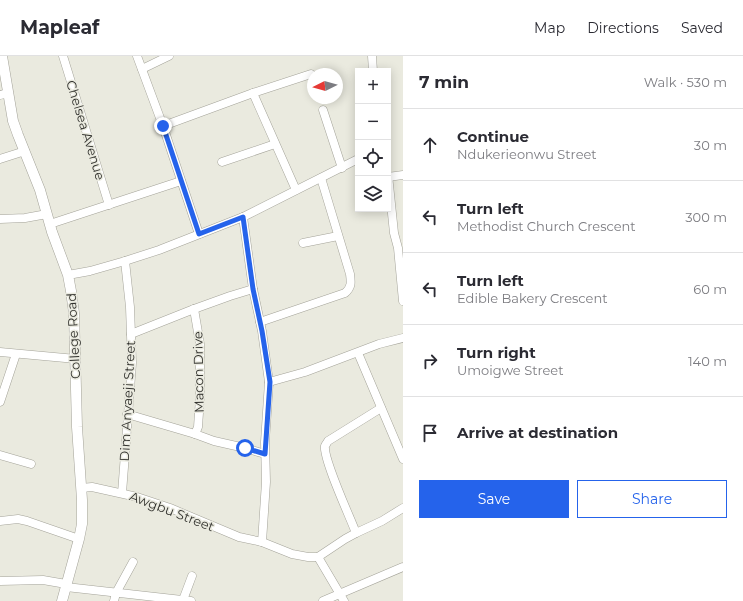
<!DOCTYPE html>
<meta charset="utf-8">
<style>
:root{--surface:#fff;--page:#f7f7f7;--text:#2b2b33;--muted:#7c7c81;--line:#e1e1e2;--accent:#2563eb}
body{margin:0;font-family:Montserrat,sans-serif;background:var(--page);color:var(--text)}
.controls{position:absolute;right:12px;top:12px;display:grid;overflow:hidden;border-radius:0px;box-shadow:0 2px 10px #0003}
.controls button{width:36px;height:36px;display:grid;place-items:center;padding:0;border:0;border-bottom:1px solid var(--line);background:var(--surface);color:var(--text);font:20px sans-serif}
.compass{position:absolute;left:307px;top:12px;width:36px;height:36px;border-radius:50%;background:var(--surface);box-shadow:0 2px 10px #0003;rotate:265deg}
.stop{position:absolute;width:12px;height:12px;margin:-9px;border:3px solid #2563eb;border-radius:50%;background:#fff}
.stop.end{background:#2563eb;border-color:#fff;box-shadow:0 1px 4px #0008}
.list{margin:0;padding:0;list-style:none}
h2{display:flex;justify-content:space-between;align-items:center;height:52px;margin:0;padding:0 16px;font-size:17px}
h2 small{font-size:13px;font-weight:400;color:var(--muted)}
.list li{display:grid;grid-template-columns:26px 1fr auto;gap:12px;align-items:center;box-sizing:border-box;height:72px;padding:0 16px;border-top:1px solid var(--line)}
.list b{display:block;font-size:15px;white-space:nowrap}
.list p{margin:0;font-size:13px;white-space:nowrap;color:var(--muted)}
.list em{font-size:13px;font-style:normal;color:var(--muted)}
.actions{display:flex;gap:8px;padding:12px 16px}
.actions a{flex:1;padding:9px 0;border:1px solid var(--accent);border-radius:0px;text-align:center;font-size:14px;color:var(--accent)}
.actions .main{background:var(--accent);color:#fff}
.icon{flex:none;width:22px;height:22px;fill:none;stroke:currentColor;stroke-width:2;stroke-linecap:round;stroke-linejoin:round}
.map{position:relative;flex:none;width:403px;height:545px;overflow:hidden}
header{display:flex;align-items:center;gap:24px;box-sizing:border-box;height:56px;padding:0 20px;background:var(--surface);border-bottom:1px solid var(--line)}
header strong{font-size:19px}
nav{display:flex;gap:22px;margin-inline-start:auto;font-size:14px}
main{display:flex}
aside{flex:1;background:var(--surface)}
.map>svg:first-child{display:block}
.lines{fill:none;stroke-linecap:round;stroke-linejoin:round}
.minor-casing{stroke:#a4a399;stroke-width:9}
.major-casing{stroke:#a4a399;stroke-width:11}
.minor{stroke:#fff;stroke-width:8}
.major{stroke:#fff;stroke-width:10}
.route{stroke:#2563eb;stroke-width:5}
.labels{text-anchor:middle;stroke-width:3;stroke-linejoin:round;paint-order:stroke}
.street-label{font-size:13px;fill:#31312d;stroke:#eaeadf}
</style>
<header>
<strong>Mapleaf</strong>
<nav><a>Map</a><a>Directions</a><a>Saved</a></nav>
</header>
<main>
<div class="map">
<svg width="403" height="545" viewBox="0 0 403 545">
<rect width="100%" height="100%" fill="#eaeadf"/>
<g class="lines">
<defs>
<g id="minor">
<polyline points="63,0 109,149"/>
<polyline points="137,0 163,70 199,178"/>
<polyline points="372,0 373,15"/>
<polyline points="142,13 169,0"/>
<polyline points="253,37 296,134"/>
<polyline points="0,39 8,37"/>
<polyline points="323,54 342,112"/>
<polyline points="163,70 253,37 311,18"/>
<polyline points="0,103 25,95"/>
<polyline points="222,106 275,88"/>
<polyline points="388,119 394,177 398,192 403,245"/>
<polyline points="388,121 403,119"/>
<polyline points="243,161 253,233 262,275 269,326 265,386 266,426 262,486"/>
<polyline points="0,163 25,162 47,158"/>
<polyline points="50,168 181,125"/>
<polyline points="303,187 338,180"/>
<polyline points="68,219 90,215 125,205 159,194 243,161 358,103"/>
<polyline points="194,253 200,288 200,342 198,371 195,378"/>
<path d="M260 266 345 237C352 231 351 226 350 218L321 122"/>
<polyline points="131,278 194,253 230,240 253,233"/>
<polyline points="0,296 76,303"/>
<polyline points="358,297 403,403"/>
<polyline points="269,326 305,316 379,288 403,282"/>
<polyline points="0,346 16,298"/>
<polyline points="127,358 195,378 214,385 245,392 265,398"/>
<polyline points="0,399 31,408"/>
<polyline points="81,432 92,431 137,441 170,452 239,481 262,486 292,498 308,501 318,501 345,483 356,477 382,465 403,452"/>
<polyline points="122,437 132,307 130,251 125,205"/>
<polyline points="0,465 18,463 27,465 79,483"/>
<path d="M356 477C350 461 323 403 325 390 326 388 327 387 328 385L381 352"/>
<polyline points="318,501 344,545"/>
<polyline points="0,525 43,524 66,528"/>
<polyline points="66,531 191,545"/>
<polyline points="183,544 192,520"/>
<polyline points="114,545 116,537 133,506"/>
<polyline points="323,545 403,511"/>
</g>
<polyline id="major" points="2,0 13,65 18,79 40,134 52,176 68,219 71,235 74,257 77,371 82,444 82,468 79,483 62,545"/>
</defs>
<use href="#minor" class="minor-casing"/>
<use href="#major" class="major-casing"/>
<use href="#minor" class="minor"/>
<use href="#major" class="major"/>
</g>
<g class="lines">
<polyline class="route" points="163,70 199,178 243,161 253,233 262,275 270,326 265,398 245,392"/>
</g>
<g class="labels">
<g class="street-label">
<text transform="translate(86 74) rotate(73)" y="5">Chelsea Avenue</text>
<text transform="translate(73 280) rotate(-93)" y="5">College Road</text>
<text transform="translate(198 316) rotate(-91)" y="5">Macon Drive</text>
<text transform="translate(127 345) rotate(-87)" y="5">Dim Anyaeji Street</text>
<text transform="translate(172 455) rotate(21)" y="5">Awgbu Street</text>
</g>
</g>
</svg>
<div class="controls">
<button>+</button>
<button>−</button>
<button><svg class="icon" aria-label="locate" viewBox="0 0 24 24"><circle cx="12" cy="12" r="6"/><path d="M12 2v4M12 18v4M2 12h4M18 12h4"/></svg></button>
<button><svg class="icon" aria-label="layers" viewBox="0 0 24 24"><path d="M12 4l9 5-9 5-9-5zM3 14l9 5 9-5"/></svg></button>
</div>
<svg class="compass" viewBox="-18 -18 36 36"><path d="M0-13l5 13h-10z" fill="#e53935"/><path d="M0 13l5-13h-10z" fill="#7c7c81"/></svg>
<div class="stop" style="left:245px;top:392px"></div>
<div class="stop end" style="left:163px;top:70px"></div>
</div>
<aside>
<h2>7 min<small>Walk · 530 m</small></h2>
<ul class="list">
<li><svg class="icon" aria-label="ahead" viewBox="0 0 24 24"><path d="M12 20V5M6 11l6-6 6 6"/></svg><div><b>Continue</b><p>Ndukerieonwu Street</p></div><em>30 m</em></li>
<li><svg class="icon" aria-label="left" viewBox="0 0 24 24"><path d="M17 20v-9H6M10 6l-5 5 5 5"/></svg><div><b>Turn left</b><p>Methodist Church Crescent</p></div><em>300 m</em></li>
<li><svg class="icon" aria-label="left" viewBox="0 0 24 24"><path d="M17 20v-9H6M10 6l-5 5 5 5"/></svg><div><b>Turn left</b><p>Edible Bakery Crescent</p></div><em>60 m</em></li>
<li><svg class="icon" aria-label="right" viewBox="0 0 24 24"><path d="M7 20v-9h11M14 6l5 5-5 5"/></svg><div><b>Turn right</b><p>Umoigwe Street</p></div><em>140 m</em></li>
<li><svg class="icon" aria-label="arrive" viewBox="0 0 24 24"><path d="M6 21V4h12l-3 4 3 4H6"/></svg><div><b>Arrive at destination</b></div></li>
</ul>
<div class="actions"><a class="main">Save</a><a>Share</a></div>
</aside>
</main>
